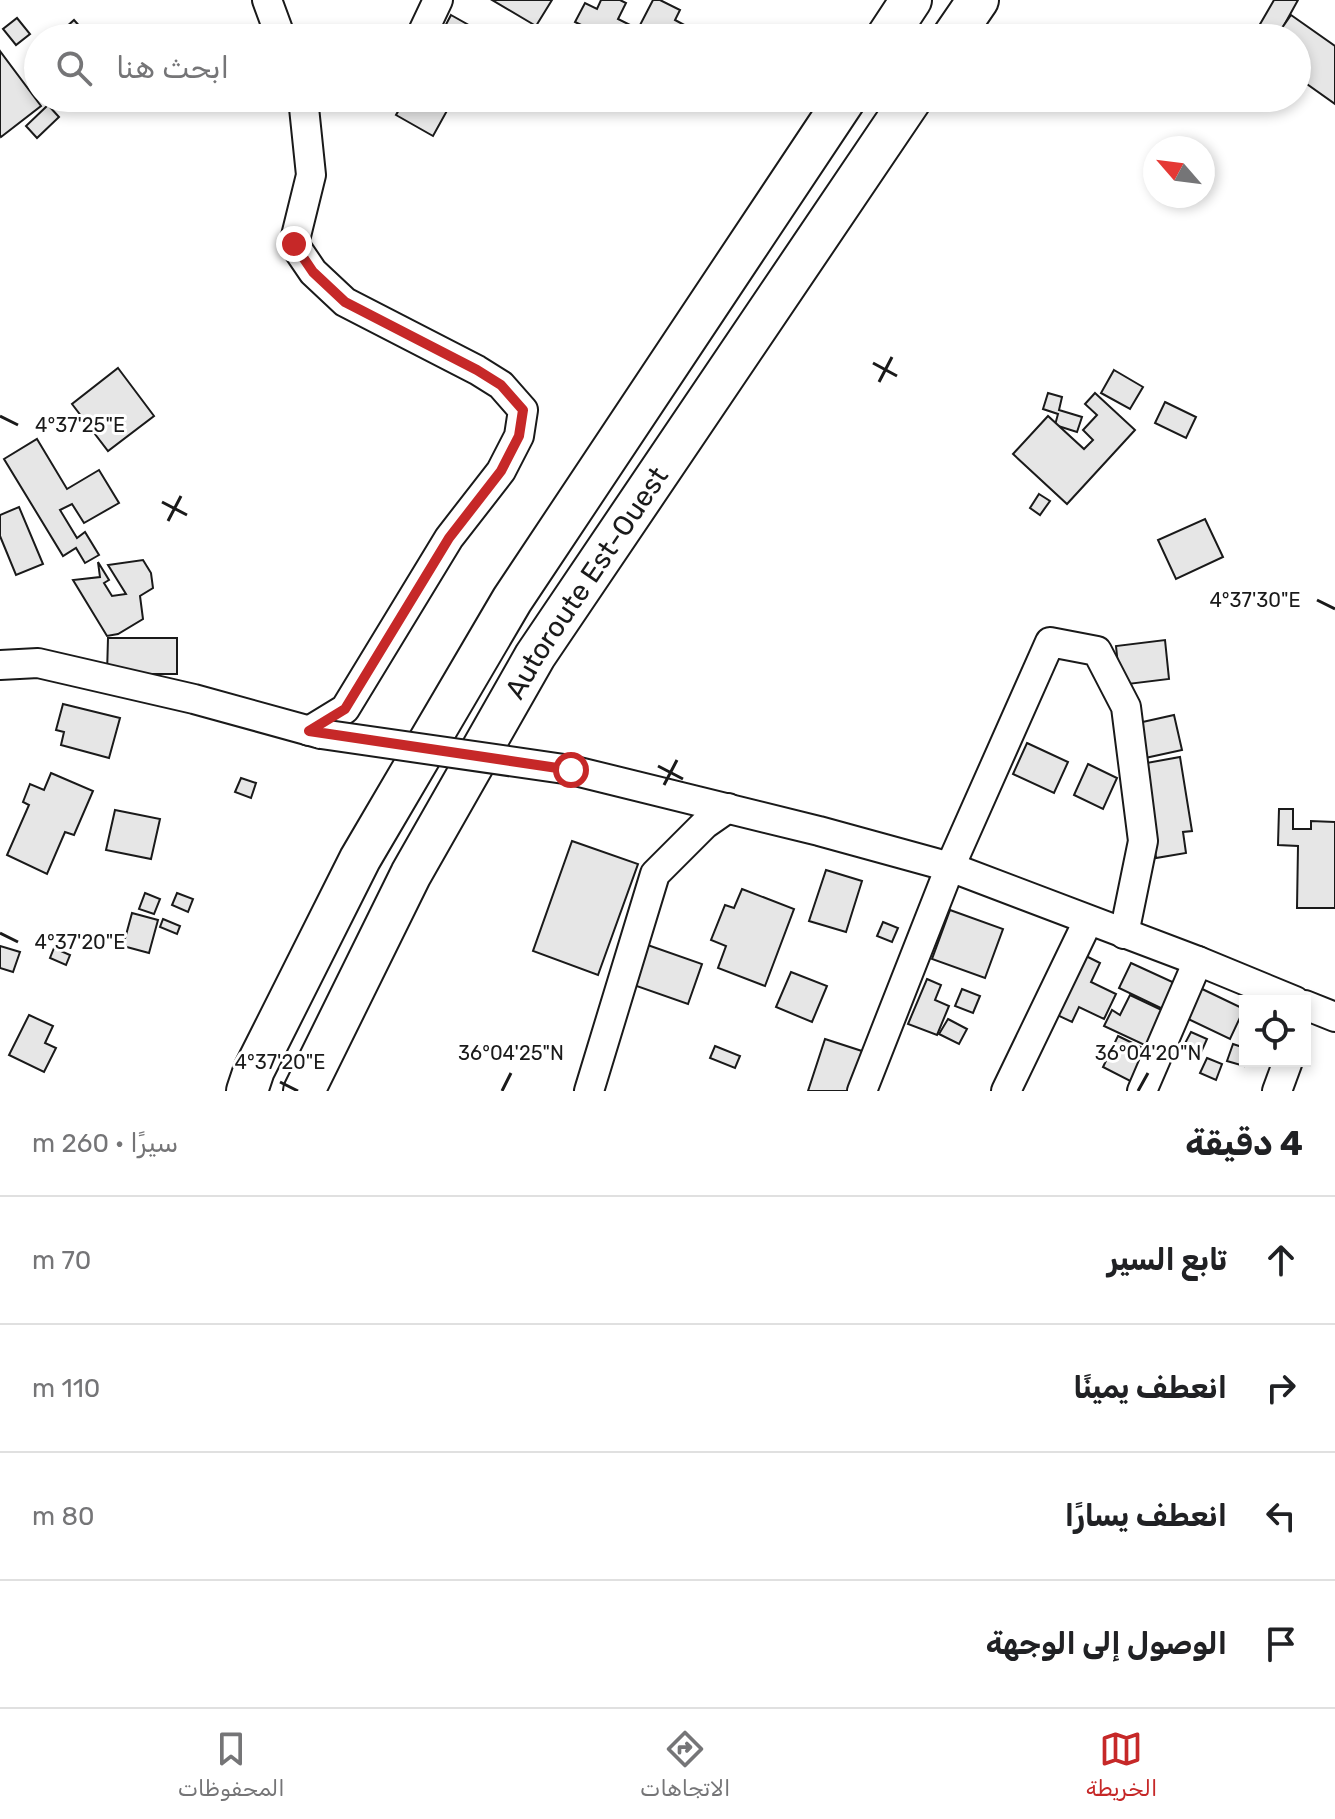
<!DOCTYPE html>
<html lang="ar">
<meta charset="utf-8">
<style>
:root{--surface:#fff;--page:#f6f6f6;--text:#202124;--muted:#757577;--line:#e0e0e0;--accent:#c62828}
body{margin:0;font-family:Rubik,Vazirmatn,sans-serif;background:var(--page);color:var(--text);direction:rtl}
.controls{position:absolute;right:24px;bottom:24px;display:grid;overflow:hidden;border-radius:0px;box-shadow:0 4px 12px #0003}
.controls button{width:72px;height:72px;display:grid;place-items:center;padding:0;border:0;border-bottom:2px solid var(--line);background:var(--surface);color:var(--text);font:40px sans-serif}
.compass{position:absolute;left:1143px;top:136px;width:72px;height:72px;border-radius:50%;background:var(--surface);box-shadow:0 4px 12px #0003;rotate:298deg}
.stop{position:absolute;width:24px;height:24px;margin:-18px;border:6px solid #c62828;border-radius:50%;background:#fff}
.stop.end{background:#c62828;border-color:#fff;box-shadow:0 2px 8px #0008}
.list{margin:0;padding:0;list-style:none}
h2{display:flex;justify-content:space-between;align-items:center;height:104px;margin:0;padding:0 32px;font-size:34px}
h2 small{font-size:26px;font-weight:400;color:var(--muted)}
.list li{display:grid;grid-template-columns:52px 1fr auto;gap:24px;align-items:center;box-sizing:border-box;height:128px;padding:0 32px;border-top:2px solid var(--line)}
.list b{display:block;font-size:30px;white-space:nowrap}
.list em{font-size:26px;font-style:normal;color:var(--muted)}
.icon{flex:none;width:44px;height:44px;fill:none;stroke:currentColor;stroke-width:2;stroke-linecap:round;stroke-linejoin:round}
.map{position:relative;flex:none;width:1335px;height:1091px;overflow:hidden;direction:ltr}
.search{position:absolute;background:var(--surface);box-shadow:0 4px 12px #0003;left:24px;right:24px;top:24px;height:88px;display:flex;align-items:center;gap:20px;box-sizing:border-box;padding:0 28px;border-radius:44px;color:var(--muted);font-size:30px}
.sheet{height:616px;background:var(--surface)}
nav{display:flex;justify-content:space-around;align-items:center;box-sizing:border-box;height:112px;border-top:2px solid var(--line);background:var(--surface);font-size:22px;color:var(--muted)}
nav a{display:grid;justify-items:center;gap:4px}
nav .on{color:var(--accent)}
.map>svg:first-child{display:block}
.building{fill:#e6e6e6;stroke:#1a1a1a;stroke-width:2}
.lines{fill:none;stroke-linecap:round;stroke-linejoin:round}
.minor-casing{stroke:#1a1a1a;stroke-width:32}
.highway-casing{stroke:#1a1a1a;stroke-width:44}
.minor{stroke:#fff;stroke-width:28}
.highway{stroke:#fff;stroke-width:40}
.minor-bridge-casing{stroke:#1a1a1a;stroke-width:32;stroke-linecap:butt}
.minor-bridge{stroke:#fff;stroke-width:28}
.route{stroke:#c62828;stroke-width:10}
.ticks{fill:none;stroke:#1a1a1a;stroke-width:3}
.labels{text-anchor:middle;stroke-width:6;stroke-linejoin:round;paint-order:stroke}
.street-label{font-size:28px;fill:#1a1a1a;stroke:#fff}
.ticks-label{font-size:20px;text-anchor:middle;fill:#1a1a1a;stroke:#fff;stroke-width:6;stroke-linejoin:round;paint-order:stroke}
</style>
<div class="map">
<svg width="1335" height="1091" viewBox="0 0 1335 1091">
<rect width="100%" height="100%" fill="#fff"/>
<g class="building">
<polygon points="492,0 552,0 536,26"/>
<polygon points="601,0 620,0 626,3 618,19 638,29 653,0 660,0 680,10 675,20 690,28 686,38 608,38 575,22 585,3 597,9"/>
<polygon points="1274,0 1298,0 1277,38 1252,38"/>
<polygon points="451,15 481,32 478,38 448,38 441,34"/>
<polygon points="1291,15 1335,46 1335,104 1297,77 1297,38 1275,38"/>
<polygon points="17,18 30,34 16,45 3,29"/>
<polygon points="74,20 90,38 54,38"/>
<polygon points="0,51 41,106 1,137 0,135"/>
<polygon points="406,98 454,98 433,136 396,115"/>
<polygon points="48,105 59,117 37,138 26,126"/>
<polygon points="118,368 154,416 108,451 72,404"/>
<polygon points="1114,370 1143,387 1130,409 1101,393"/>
<polygon points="1048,393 1062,397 1059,410 1082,417 1077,432 1055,425 1058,414 1043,409"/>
<polygon points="1095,393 1135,430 1067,504 1013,454 1048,416 1084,449 1093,440 1083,430 1097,415 1085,404"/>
<polygon points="1165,402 1196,417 1186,438 1155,423"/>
<polygon points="37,439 67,489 99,470 119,503 84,523 72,504 60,510 77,538 85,532 99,555 85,563 76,548 63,556 4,459"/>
<polygon points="1039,494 1050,501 1040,515 1030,508"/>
<polygon points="19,507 43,564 16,575 0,536 0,515"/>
<polygon points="1205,519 1223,557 1176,579 1158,540"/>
<polygon points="143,560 151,573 153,588 140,596 143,619 118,634 107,636 73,580 100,577 98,562 109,580 104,583 112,596 126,594 108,565"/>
<polygon points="108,638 177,638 177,674 107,674"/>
<polygon points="1165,640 1169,679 1120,685 1116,646"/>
<polygon points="63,704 120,718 109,758 61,745 64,732 56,730"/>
<polygon points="1174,715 1182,750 1136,760 1129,725"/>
<polygon points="1027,743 1068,762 1054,793 1013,774"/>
<polygon points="1180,757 1192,831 1183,832 1186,853 1156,858 1141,764"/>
<polygon points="1088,764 1117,778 1103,809 1074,795"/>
<polygon points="51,773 93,791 74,835 65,832 47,874 7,855 29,805 23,802 30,784 44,790"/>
<polygon points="241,778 256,783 251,798 235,792"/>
<polygon points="1279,809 1293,809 1293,829 1311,829 1311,821 1335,822 1335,908 1297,908 1298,846 1278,845"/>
<polygon points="115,810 160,819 151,859 106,850"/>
<polygon points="572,841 638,864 598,975 533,951"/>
<polygon points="826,870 862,881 846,932 809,921"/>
<polygon points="742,889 794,909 765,986 718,968 726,946 711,940 725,905 734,908"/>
<polygon points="145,893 160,899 154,914 139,909"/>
<polygon points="177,893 193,899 188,912 172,905"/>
<polygon points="950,910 1003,929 985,978 932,959"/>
<polygon points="132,913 158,920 149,953 123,946"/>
<polygon points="163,919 180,926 177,934 160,927"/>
<polygon points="883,922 898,928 892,942 877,936"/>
<polygon points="639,942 702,964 688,1004 625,982"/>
<polygon points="0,946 20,952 13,972 0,968"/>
<polygon points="54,948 70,955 66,965 50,958"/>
<polygon points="1082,954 1100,963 1091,982 1116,994 1104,1019 1079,1007 1072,1022 1053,1013"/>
<polygon points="1131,963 1179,985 1167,1011 1119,988"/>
<polygon points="791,972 827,986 812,1022 776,1007"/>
<polygon points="927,979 941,985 935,1000 949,1006 937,1035 908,1024"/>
<polygon points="1198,987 1244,1009 1230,1039 1184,1017"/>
<polygon points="962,989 980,996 973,1013 955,1006"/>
<polygon points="1130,995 1168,1013 1151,1048 1104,1026 1112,1010 1120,1015"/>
<polygon points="29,1015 53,1026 45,1043 56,1048 44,1072 9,1055"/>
<polygon points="948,1019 967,1029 959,1044 939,1034"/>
<polygon points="1191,1032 1207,1039 1199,1057 1182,1049"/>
<polygon points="1118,1036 1151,1052 1136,1084 1103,1067"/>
<polygon points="825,1039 868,1053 856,1091 808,1091"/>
<polygon points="1233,1044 1245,1048 1244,1066 1227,1061"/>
<polygon points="715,1046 740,1056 735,1068 710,1058"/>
<polygon points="1207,1058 1222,1064 1216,1080 1200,1073"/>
</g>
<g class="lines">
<defs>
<g id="minor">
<polyline points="267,0 281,38"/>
<polyline points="420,38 438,0"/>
<polyline points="303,98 311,175 294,244 313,272 345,302 477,370 501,385 523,410 519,436 501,471 449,538 345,709 309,731"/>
<polyline points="0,665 38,663 194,699 321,734"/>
<polyline points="571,770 819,831 950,867 1198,961 1295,1001"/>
<polyline points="1305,1005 1335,1017"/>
<polyline points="589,1091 655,874 705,824 728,808"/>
<polyline points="862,1091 950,867 1050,642 1097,651 1126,707 1143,841 1124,934"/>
<polyline points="1006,1091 1088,921"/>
<polyline points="1142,1091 1198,961"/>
<polyline points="1277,1091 1288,1061"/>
</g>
<g id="highway">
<polyline points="886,38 911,0"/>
<polyline points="952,38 978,0"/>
<polyline points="247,1091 254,1070 360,859 512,600 846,98"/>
<path id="s1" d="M304 1091 411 874 535 656 912 98"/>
</g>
</defs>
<use href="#minor" class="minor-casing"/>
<use href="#highway" class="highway-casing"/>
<use href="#minor" class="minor"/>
<use href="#highway" class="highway"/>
<defs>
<polyline id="minor-bridge" points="321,734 571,770"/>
</defs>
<use href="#minor-bridge" class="minor-bridge-casing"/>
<use href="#minor-bridge" class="minor-bridge"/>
</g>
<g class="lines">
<polyline class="route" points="294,244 313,272 345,302 477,370 501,385 523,410 519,436 501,471 449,538 345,709 309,731 571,770"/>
</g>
<path class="ticks" d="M873 363 897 376M879 382 892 357M0 416 18 425M162 502 187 515M168 521 181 496M1317 600 1335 609M658 766 683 779M664 785 677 760M0 933 18 942M280 1082 298 1091M502 1091 511 1073M1138 1091 1148 1073"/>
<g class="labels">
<g class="street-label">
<text dy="10" stroke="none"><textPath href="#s1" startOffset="582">Autoroute Est-Ouest</textPath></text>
</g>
</g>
<g class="ticks-label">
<text x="80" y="432">4°37'25"E</text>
<text x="1255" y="607">4°37'30"E</text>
<text x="80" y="949">4°37'20"E</text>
<text x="511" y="1060">36°04'25"N</text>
<text x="1148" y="1060">36°04'20"N</text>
<text x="280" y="1069">4°37'20"E</text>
</g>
</svg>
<div class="controls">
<button><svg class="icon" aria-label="locate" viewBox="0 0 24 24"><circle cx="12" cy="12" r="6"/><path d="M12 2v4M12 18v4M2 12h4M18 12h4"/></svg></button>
</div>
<svg class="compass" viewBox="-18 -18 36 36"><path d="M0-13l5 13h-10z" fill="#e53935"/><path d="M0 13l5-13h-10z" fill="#757577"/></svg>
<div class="stop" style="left:571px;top:770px"></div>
<div class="stop end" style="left:294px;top:244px"></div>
<div class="search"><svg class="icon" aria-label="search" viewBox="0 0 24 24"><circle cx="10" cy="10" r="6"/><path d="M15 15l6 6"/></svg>ابحث هنا</div>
</div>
<section class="sheet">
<h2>4 دقيقة<small>سيرًا · 260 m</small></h2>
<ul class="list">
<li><svg class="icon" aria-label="ahead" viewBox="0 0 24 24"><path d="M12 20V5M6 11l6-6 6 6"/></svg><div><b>تابع السير</b></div><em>70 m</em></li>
<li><svg class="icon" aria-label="right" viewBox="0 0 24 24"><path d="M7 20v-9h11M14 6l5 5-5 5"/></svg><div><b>انعطف يمينًا</b></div><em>110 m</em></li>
<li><svg class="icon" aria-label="left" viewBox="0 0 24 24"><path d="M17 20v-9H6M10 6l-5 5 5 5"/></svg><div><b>انعطف يسارًا</b></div><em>80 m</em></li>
<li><svg class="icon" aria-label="arrive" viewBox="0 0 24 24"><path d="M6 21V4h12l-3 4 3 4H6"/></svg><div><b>الوصول إلى الوجهة</b></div></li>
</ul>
</section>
<nav>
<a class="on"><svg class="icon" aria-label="map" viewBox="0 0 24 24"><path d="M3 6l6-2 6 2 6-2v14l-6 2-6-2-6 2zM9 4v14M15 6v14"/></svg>الخريطة</a>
<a><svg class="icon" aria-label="directions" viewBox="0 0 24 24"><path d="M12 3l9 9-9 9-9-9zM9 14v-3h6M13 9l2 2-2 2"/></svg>الاتجاهات</a>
<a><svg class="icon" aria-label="saved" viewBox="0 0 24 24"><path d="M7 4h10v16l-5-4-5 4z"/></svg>المحفوظات</a>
</nav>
